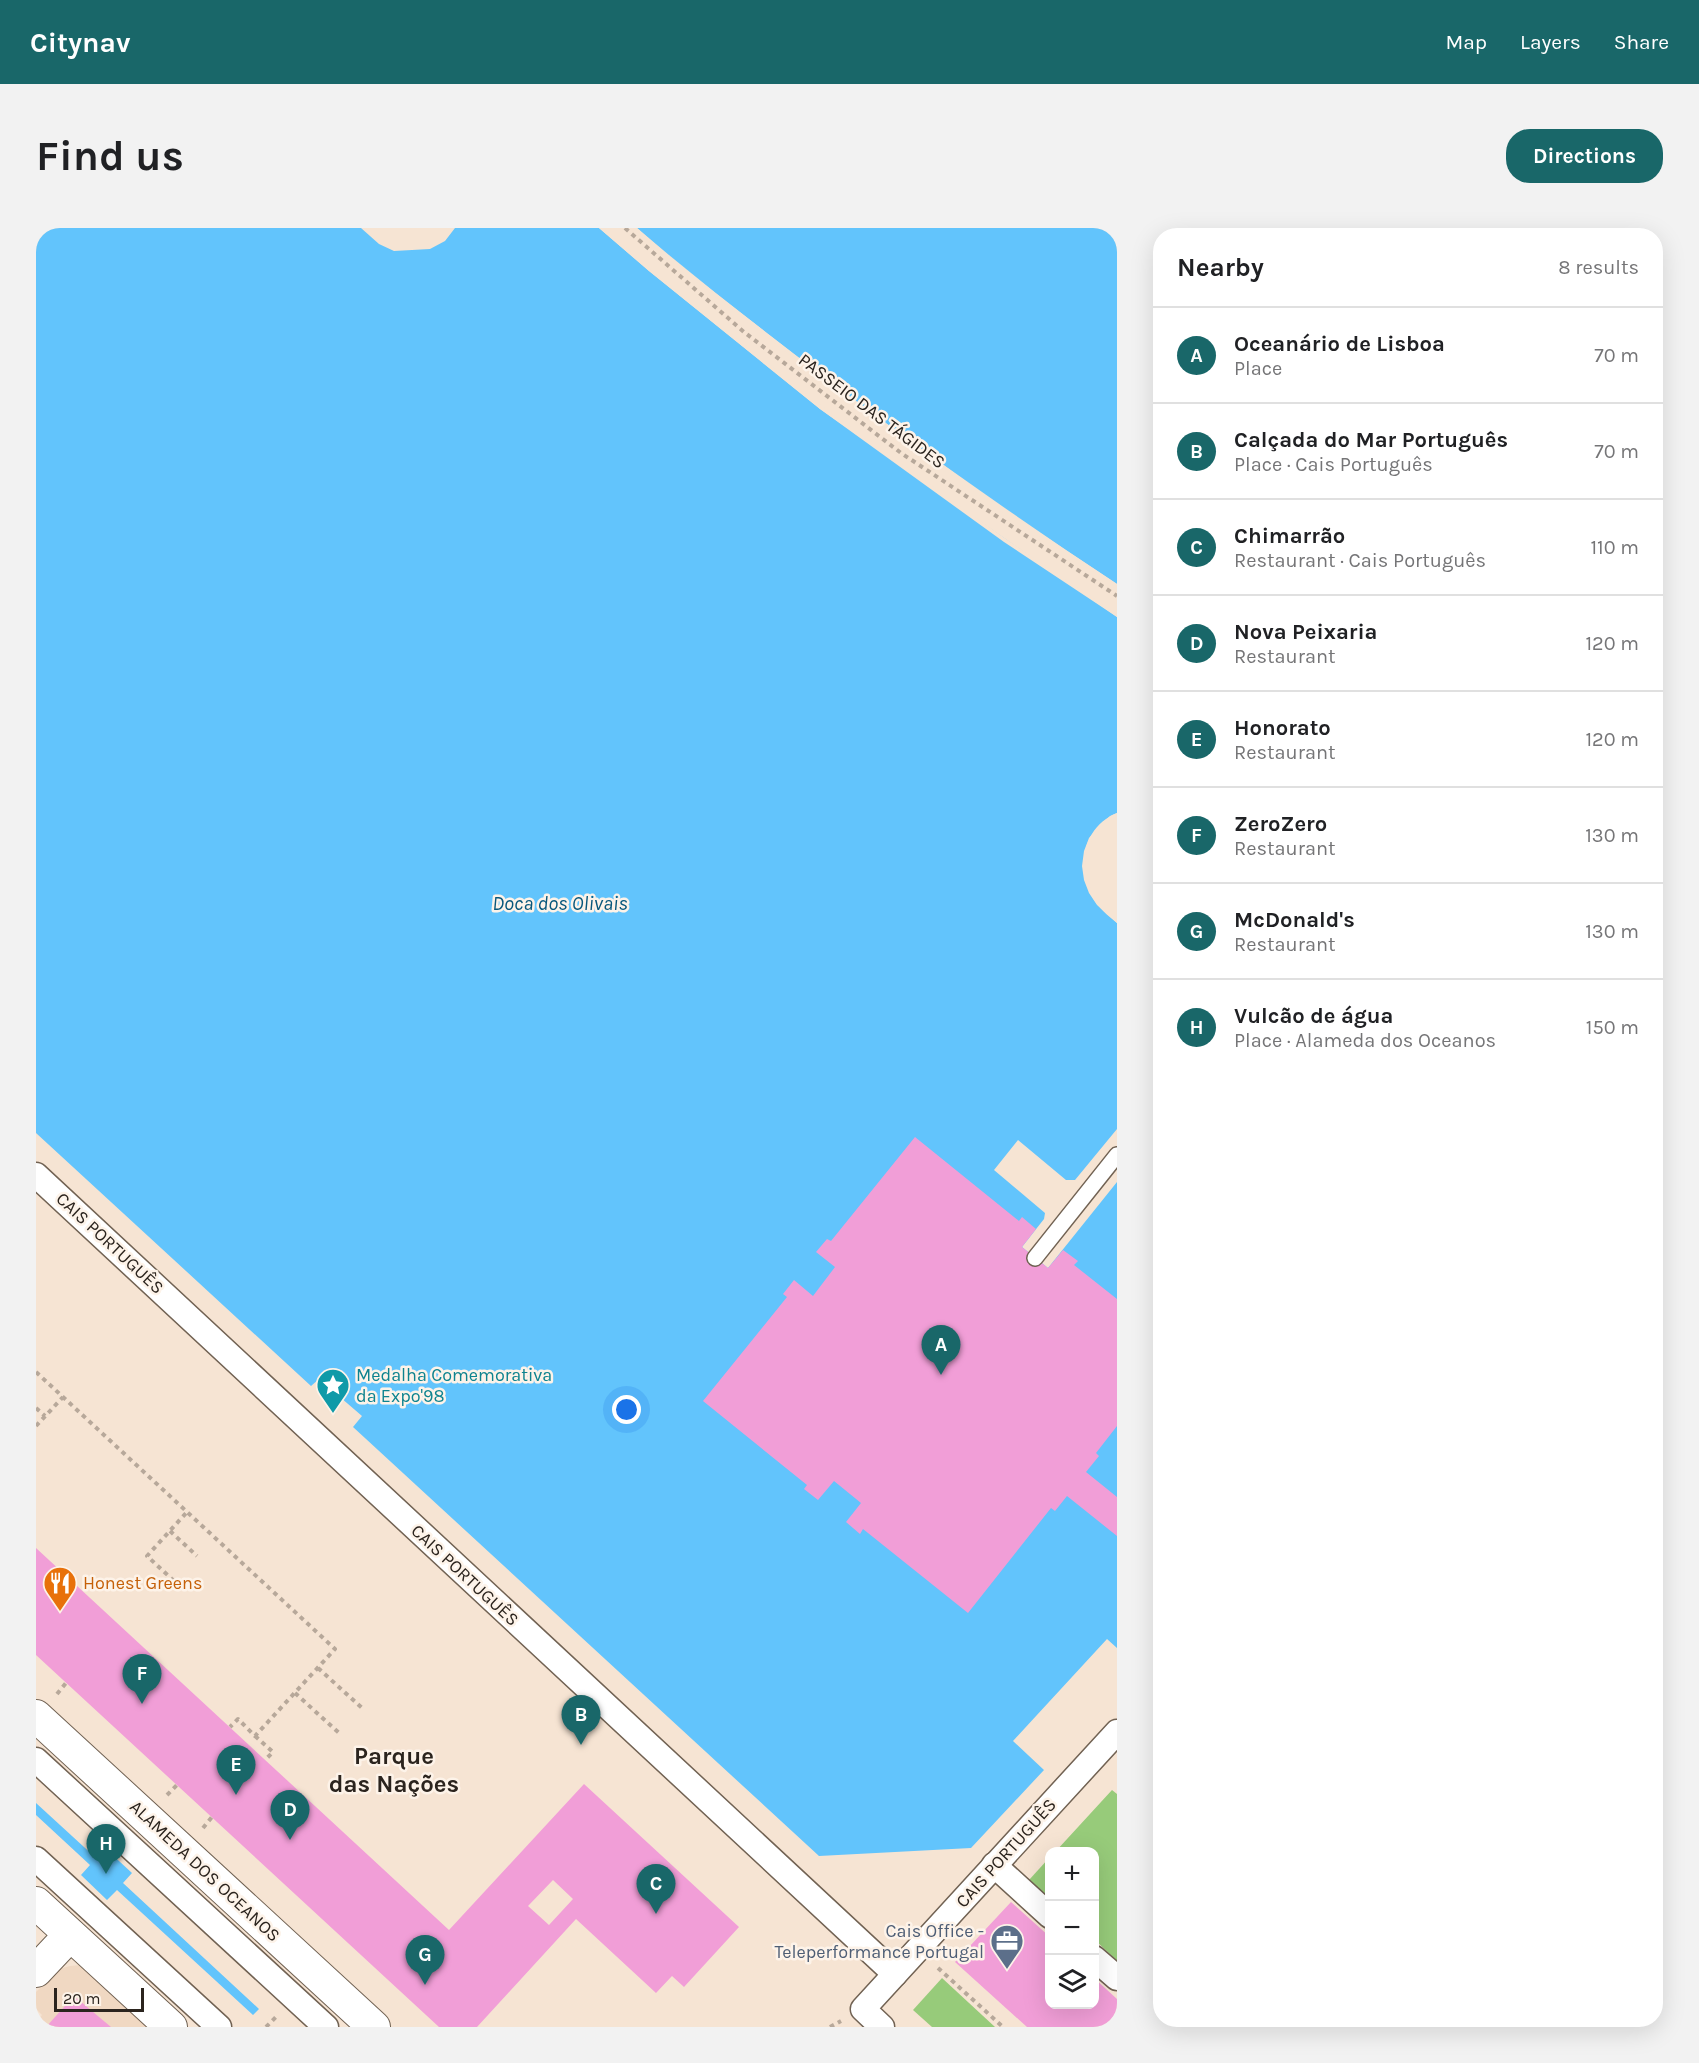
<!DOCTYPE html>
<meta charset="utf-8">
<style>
:root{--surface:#fff;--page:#f2f2f2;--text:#202124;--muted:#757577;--line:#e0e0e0;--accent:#196769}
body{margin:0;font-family:Karla,sans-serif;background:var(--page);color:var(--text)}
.controls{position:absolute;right:18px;bottom:18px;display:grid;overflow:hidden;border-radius:12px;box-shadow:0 6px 24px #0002}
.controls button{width:54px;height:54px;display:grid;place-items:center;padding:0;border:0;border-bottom:2px solid var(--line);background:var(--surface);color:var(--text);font:30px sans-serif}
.scale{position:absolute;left:18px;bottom:15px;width:90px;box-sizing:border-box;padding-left:6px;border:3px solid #2b241e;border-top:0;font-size:16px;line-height:21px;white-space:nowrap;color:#2b241e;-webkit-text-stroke:4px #fdf3e9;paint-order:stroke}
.you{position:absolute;left:591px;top:1182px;width:21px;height:21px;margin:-15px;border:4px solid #fff;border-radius:50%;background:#1a73e8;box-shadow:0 0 0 9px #1a73e833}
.badge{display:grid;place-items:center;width:39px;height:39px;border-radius:50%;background:var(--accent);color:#fff;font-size:20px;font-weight:700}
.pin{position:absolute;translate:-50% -50px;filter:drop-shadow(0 2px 3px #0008)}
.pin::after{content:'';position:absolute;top:32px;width:21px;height:18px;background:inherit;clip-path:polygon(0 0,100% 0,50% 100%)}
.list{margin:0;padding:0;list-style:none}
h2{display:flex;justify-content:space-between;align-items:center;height:78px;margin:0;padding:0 24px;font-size:26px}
h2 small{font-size:20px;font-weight:400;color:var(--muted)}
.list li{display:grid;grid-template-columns:39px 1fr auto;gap:18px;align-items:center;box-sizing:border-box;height:96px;padding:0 24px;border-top:2px solid var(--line)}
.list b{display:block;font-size:22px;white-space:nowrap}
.list p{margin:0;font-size:20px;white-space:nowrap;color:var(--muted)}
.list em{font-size:20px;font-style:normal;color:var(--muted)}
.icon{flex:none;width:33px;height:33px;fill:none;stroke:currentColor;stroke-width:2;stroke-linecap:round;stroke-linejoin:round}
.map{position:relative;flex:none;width:1081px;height:1799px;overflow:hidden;border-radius:24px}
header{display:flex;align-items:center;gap:36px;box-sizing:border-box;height:84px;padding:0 30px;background:var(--accent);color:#fff}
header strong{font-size:28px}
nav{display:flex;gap:33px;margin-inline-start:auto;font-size:21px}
.intro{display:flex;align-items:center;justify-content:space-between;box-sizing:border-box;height:144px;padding:0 36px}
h1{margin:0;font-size:42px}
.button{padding:15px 27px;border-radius:24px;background:var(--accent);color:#fff;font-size:21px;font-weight:700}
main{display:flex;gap:36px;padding:0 36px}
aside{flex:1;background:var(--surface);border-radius:24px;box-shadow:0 6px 24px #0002}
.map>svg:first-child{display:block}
.built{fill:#f0d8c2}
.green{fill:#97cb7a}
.water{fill:#62c4fc}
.pier{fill:#f6e4d3}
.building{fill:#f19ed7;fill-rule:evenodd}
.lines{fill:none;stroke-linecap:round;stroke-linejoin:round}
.service-casing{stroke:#716253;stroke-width:18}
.pedestrian-casing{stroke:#716253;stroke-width:27}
.minor-casing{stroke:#716253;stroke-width:34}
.path{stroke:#b7a89a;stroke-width:4;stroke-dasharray:4.5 4.5;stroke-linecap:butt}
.service{stroke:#fff;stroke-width:15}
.pedestrian{stroke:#fff;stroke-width:24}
.minor{stroke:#fff;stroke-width:32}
.labels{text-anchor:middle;stroke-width:5;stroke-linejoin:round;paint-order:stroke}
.street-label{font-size:18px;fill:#2b241e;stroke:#fdf3e9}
.culture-label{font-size:18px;fill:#0d838f;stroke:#fdf3e9;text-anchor:start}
.food-label{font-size:18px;fill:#c56008;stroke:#fdf3e9;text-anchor:start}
.service-label{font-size:18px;fill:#4e5e75;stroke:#fdf3e9;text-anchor:end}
.water-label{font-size:20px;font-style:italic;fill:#07577c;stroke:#fdf3e9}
.district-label{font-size:24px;font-weight:bold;fill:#2b241e;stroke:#fdf3e9}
</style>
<header>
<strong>Citynav</strong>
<nav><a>Map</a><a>Layers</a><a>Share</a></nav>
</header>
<div class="intro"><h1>Find us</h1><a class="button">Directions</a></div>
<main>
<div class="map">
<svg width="1081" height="1799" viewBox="0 0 1081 1799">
<rect width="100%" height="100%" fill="#f6e4d3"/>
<polygon class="built" points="45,1737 122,1799 0,1799 0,1794 6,1787 0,1781 0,1764 23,1741 34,1738"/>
<g class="green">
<polygon points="1076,1562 1081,1566 1081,1733 1059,1712 1058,1624 1020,1623"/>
<polygon points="1013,1630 1013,1671 993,1652"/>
<polygon points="906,1750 959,1799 896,1799 877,1782"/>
</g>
<g class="water">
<path d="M0 0H325L343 16 358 23 394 21 409 13 419 0H563L613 43 784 181 1081 389V585C1044 600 1039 646 1061 676 1066 683 1074 689 1081 695V1420L1071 1411 977 1513 1008 1542 935 1620 783 1628 317 1199 326 1188 283 1151 275 1158 0 905Z"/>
<path d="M601 0H1081V356C963 278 848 196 736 109 691 74 645 38 601 0Z"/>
<polygon points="0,1575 60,1630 70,1621 96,1645 87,1655 223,1781 217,1787 81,1662 71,1672 45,1647 54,1637 0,1587"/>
</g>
<g class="pier">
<polygon points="563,0 568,0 614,41 786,178 970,311 1081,386 1081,389 968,314 784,181 613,43"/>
<polygon points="598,0 601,0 642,36 803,161 965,279 1081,356 1081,359 963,282 801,164 640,38"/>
<polygon points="1081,585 1081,588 1064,601 1056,612 1051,624 1049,638 1056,664 1063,675 1081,691 1081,695 1061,677 1053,665 1048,652 1046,638 1048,623 1053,610 1062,599 1074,588"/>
<polygon points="1081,901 1081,954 1012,1040 986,1019 1008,991 1009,985 958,942 982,912 1030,952 1039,952"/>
</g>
<g class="building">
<polygon points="879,909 983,993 986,989 1000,1001 986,1019 1012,1040 1027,1022 1042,1033 1038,1037 1081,1071 1081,1198 1060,1225 1063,1228 1050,1244 1081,1269 1081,1308 1031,1268 1019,1283 1015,1280 932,1385 827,1301 824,1306 810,1294 825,1275 798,1253 782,1272 768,1261 771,1257 667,1173 751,1069 747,1066 758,1052 777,1068 799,1039 780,1024 791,1011 795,1013"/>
<path d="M0 1320 413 1702 548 1556 703 1699 648 1759 636 1748 620 1765 540 1691 441 1799H403L0 1427ZM517 1652 537 1671 513 1697 492 1678Z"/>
<polygon points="975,1674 1014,1709 1014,1776 1058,1776 1058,1750 1081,1771 1081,1799 991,1799 919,1734"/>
<polygon points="38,1768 75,1799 10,1799"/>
</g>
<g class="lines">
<defs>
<polyline id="service" points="999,1030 1081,927"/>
<g id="pedestrian">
<polyline points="0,947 859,1746"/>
<polyline points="0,1532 290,1799"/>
<polyline points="0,1631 183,1799"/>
<polyline points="958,1637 1014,1688"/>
<polyline points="1058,1730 1081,1750"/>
<polyline points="846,1799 827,1781 1081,1504"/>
</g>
<g id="minor">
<polyline points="0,1488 338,1799"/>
<polyline points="0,1675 135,1799"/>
<polyline points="0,1743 34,1707"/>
</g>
</defs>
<use href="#service" class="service-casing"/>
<use href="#pedestrian" class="pedestrian-casing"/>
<use href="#minor" class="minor-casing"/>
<g class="path">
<polyline points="589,0 708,104 865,225 1081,368"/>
<polyline points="0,1144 299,1421 219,1508 202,1491 194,1499"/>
<polyline points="0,1180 9,1188"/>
<polyline points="0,1198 27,1169"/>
<polyline points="134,1303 161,1328"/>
<polyline points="138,1353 111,1328 151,1284"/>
<polyline points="282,1440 326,1480"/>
<polyline points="259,1465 303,1505"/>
<polyline points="21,1466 30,1455"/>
<polyline points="219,1508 237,1524 229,1532"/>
<polyline points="131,1567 141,1557"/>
<polyline points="167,1600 176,1589"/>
<polyline points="902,1740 967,1799"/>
<polyline points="230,1799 240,1789"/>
<polyline points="794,1799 805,1793"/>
</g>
<use href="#service" class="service"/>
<use href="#pedestrian" class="pedestrian"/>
<use href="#minor" class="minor"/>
</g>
<defs>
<symbol id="sight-pin" viewBox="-11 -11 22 30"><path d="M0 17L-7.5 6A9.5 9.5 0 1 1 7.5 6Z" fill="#0f9aa8" stroke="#fdf3e9"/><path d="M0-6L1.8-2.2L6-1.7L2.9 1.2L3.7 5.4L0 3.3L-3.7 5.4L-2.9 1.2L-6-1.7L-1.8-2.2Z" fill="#fff"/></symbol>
<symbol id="restaurant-pin" viewBox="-11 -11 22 30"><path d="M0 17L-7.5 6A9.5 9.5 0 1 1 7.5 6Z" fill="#e8710a" stroke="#fdf3e9"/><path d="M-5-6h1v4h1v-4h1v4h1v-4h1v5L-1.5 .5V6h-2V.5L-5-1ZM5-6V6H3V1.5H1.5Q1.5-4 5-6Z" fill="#fff"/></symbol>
<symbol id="office-pin" viewBox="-11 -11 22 30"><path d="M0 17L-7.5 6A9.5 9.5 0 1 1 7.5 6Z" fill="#5c6f8a" stroke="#fdf3e9"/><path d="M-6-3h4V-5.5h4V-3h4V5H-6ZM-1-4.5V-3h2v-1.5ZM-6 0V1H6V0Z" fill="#fff"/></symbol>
</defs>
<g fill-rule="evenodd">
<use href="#sight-pin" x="278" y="1138" width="38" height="52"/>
<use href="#restaurant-pin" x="5" y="1336" width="38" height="52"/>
<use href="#office-pin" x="952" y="1694" width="38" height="52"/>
</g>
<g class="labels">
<g class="street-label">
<text transform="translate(836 183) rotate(37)" y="6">PASSEIO DAS TÁGIDES</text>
<text transform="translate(74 1015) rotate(43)" y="6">CAIS PORTUGUÊS</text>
<text transform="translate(429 1347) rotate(43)" y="6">CAIS PORTUGUÊS</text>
<text transform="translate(970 1625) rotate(-48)" y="6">CAIS PORTUGUÊS</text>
<text transform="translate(169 1643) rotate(43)" y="6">ALAMEDA DOS OCEANOS</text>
</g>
<g class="culture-label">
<text x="320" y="1153">Medalha Comemorativa<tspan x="320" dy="21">da Expo'98</tspan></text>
</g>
<g class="food-label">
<text x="47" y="1361">Honest Greens</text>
</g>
<g class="service-label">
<text x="948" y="1709">Cais Office -<tspan x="948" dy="21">Teleperformance Portugal</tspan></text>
</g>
<g class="water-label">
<text x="524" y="682">Doca dos Olivais</text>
</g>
<g class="district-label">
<text x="358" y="1536">Parque<tspan x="358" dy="28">das Nações</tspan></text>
</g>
</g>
</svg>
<div class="controls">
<button>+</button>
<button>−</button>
<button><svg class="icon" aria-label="layers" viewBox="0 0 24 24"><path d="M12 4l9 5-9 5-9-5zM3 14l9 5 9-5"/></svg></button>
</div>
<div class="scale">20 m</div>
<div class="you"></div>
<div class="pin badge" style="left:905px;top:1147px">A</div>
<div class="pin badge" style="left:545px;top:1517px">B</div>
<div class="pin badge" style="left:620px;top:1686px">C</div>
<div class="pin badge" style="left:254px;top:1612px">D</div>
<div class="pin badge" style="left:200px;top:1567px">E</div>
<div class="pin badge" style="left:106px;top:1476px">F</div>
<div class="pin badge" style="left:389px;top:1757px">G</div>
<div class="pin badge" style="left:70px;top:1646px">H</div>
</div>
<aside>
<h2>Nearby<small>8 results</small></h2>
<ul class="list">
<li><span class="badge">A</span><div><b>Oceanário de Lisboa</b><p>Place</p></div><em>70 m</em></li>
<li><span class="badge">B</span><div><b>Calçada do Mar Português</b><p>Place · Cais Português</p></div><em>70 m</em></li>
<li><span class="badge">C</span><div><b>Chimarrão</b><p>Restaurant · Cais Português</p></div><em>110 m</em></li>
<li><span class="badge">D</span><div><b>Nova Peixaria</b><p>Restaurant</p></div><em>120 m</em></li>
<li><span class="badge">E</span><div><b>Honorato</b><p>Restaurant</p></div><em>120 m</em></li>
<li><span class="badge">F</span><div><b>ZeroZero</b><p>Restaurant</p></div><em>130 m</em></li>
<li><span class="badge">G</span><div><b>McDonald's</b><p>Restaurant</p></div><em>130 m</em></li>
<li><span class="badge">H</span><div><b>Vulcão de água</b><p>Place · Alameda dos Oceanos</p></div><em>150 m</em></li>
</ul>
</aside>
</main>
